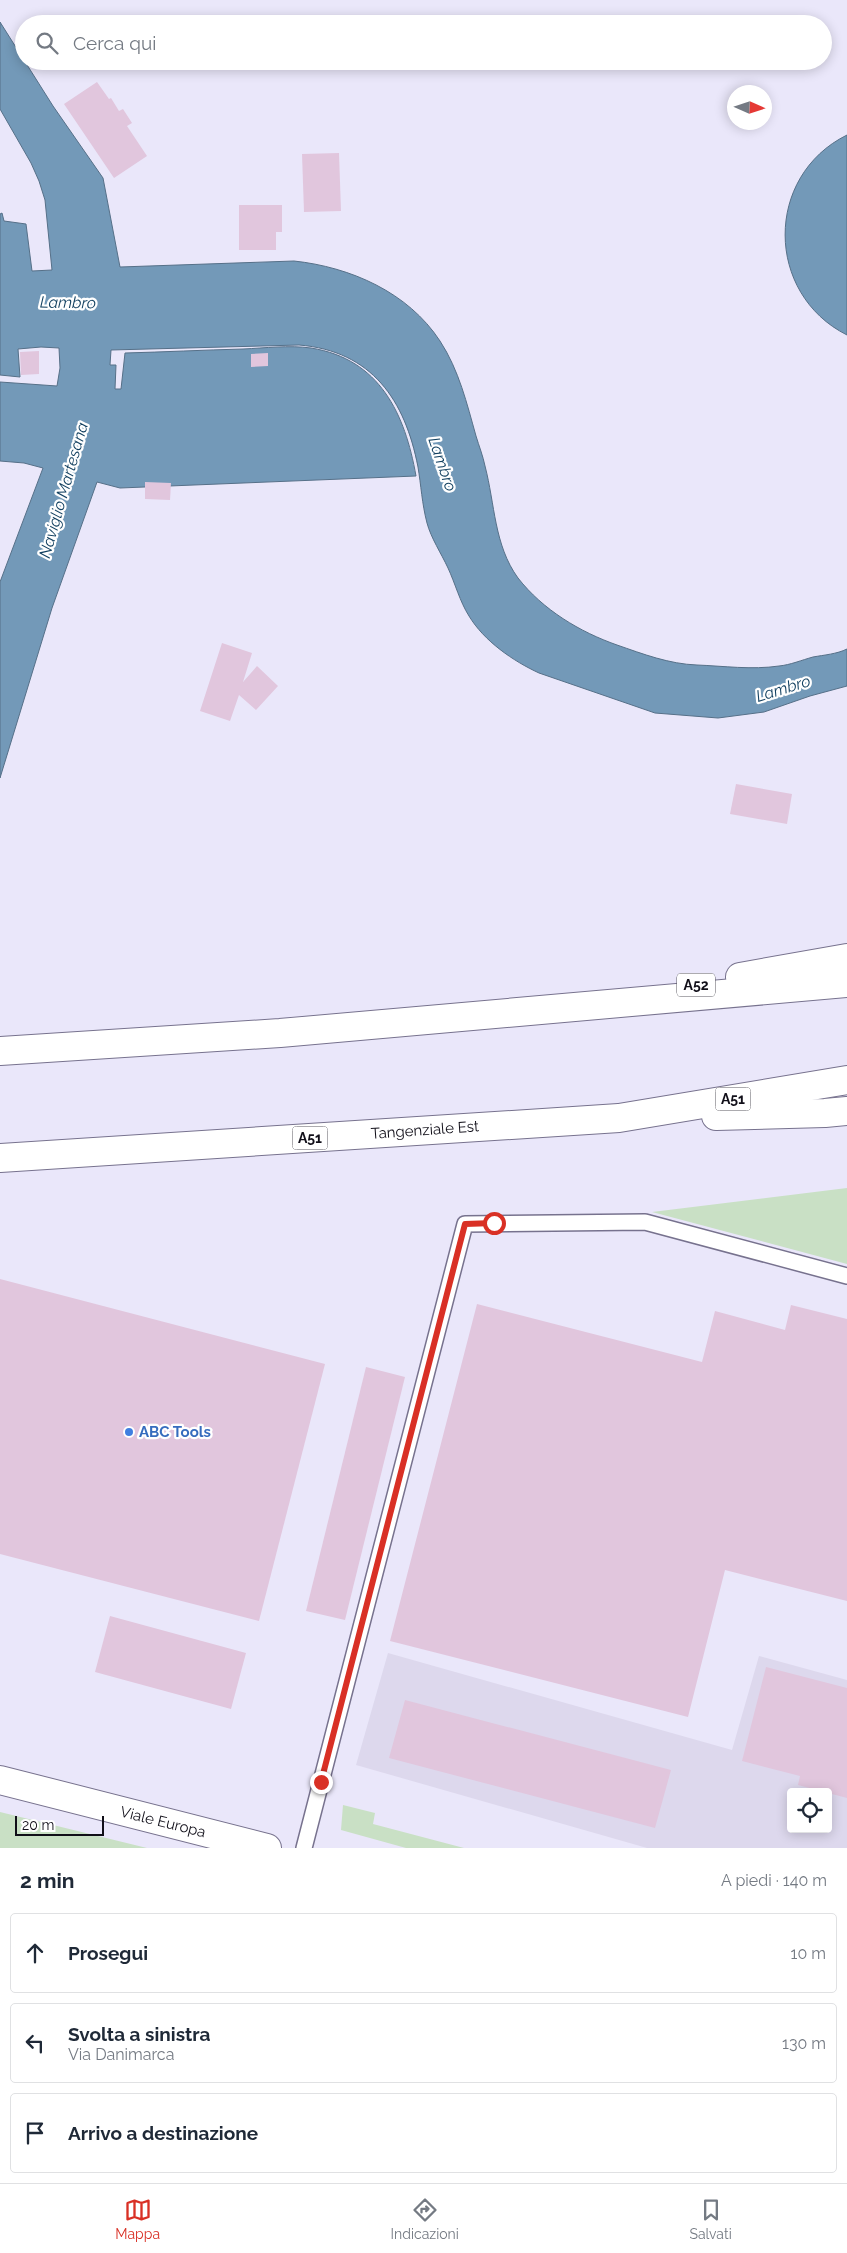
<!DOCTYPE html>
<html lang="it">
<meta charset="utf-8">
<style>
:root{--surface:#fff;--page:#f6f6f7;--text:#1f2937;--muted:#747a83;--line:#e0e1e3;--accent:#d93025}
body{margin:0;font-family:Raleway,sans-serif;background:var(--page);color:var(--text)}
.controls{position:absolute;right:15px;bottom:15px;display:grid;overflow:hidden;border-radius:5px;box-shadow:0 2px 12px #0003}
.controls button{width:45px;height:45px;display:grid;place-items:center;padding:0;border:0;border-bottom:1px solid var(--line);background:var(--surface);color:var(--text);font:25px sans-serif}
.compass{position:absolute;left:727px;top:85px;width:45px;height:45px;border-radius:50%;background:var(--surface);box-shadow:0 2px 12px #0003;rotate:93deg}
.scale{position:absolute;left:15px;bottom:12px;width:89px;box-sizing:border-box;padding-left:5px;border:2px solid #110f19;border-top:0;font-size:14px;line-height:18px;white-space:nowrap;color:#110f19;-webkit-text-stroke:4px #fff;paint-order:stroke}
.stop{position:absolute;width:15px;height:15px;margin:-11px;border:4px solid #d93025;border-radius:50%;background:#fff}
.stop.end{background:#d93025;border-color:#fff;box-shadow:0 1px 5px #0008}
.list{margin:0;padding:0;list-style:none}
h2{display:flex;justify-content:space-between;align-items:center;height:65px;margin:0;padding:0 20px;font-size:21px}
h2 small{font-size:16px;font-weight:400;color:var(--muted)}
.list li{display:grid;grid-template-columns:32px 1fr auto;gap:15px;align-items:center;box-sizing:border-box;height:80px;margin:0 10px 10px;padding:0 10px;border:1px solid var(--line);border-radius:5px}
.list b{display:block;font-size:19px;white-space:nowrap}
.list p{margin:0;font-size:16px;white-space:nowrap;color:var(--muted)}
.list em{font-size:16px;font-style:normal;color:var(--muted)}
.icon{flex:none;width:28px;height:28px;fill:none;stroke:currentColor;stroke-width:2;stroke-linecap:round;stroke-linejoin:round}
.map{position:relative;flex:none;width:847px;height:1848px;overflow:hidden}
.search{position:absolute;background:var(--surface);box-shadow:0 2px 12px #0003;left:15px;right:15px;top:15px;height:55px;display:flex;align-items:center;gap:12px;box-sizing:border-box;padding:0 18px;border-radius:28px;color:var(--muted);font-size:19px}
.sheet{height:335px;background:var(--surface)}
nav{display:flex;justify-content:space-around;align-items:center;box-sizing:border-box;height:70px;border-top:1px solid var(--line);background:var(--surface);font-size:14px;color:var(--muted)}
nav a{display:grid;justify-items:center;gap:2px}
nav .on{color:var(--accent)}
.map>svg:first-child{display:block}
.commercial{fill:#ddd8ed;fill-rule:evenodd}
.green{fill:#c9e0c5}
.water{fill:#7399b8;stroke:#567088}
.building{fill:#e1c6dd}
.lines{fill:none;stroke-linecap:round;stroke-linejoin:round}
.lane-casing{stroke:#77728e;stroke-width:18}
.secondary-casing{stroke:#77728e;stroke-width:30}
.highway-casing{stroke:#77728e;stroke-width:30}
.lane{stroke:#fff;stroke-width:15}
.secondary{stroke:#fff;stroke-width:28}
.highway{stroke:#fff;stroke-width:28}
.route{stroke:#d93025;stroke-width:6}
.shop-dot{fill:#3f7fe0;stroke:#fff;stroke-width:2}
.labels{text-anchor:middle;stroke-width:4.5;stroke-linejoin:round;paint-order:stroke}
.shield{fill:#fff;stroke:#58575e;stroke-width:1}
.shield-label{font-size:14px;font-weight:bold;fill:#110f19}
.street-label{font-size:15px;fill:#110f19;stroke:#fff}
.shop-label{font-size:15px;font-weight:bold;fill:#366cbe;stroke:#fff;text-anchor:start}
.water-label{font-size:16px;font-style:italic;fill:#134161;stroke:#fff}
</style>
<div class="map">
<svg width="847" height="1848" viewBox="0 0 847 1848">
<rect width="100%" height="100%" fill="#eae7fa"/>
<path class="commercial" d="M388 1653 732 1750 759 1656 847 1680V1848H647L356 1765ZM791 1792H828V1829H791Z"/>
<g class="green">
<polygon points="847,1188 847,1264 652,1212"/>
<polygon points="343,1805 375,1813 373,1824 464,1848 406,1848 341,1830"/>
<polygon points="0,1812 147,1848 0,1848"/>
</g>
<g class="water">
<path d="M0 22 53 106 103 178 120 267 294 261C350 267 408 292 440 341 459 370 467 404 476 436 479 446 483 456 485 466 495 504 494 545 518 578 543 610 580 632 617 645 643 654 669 664 697 665 723 666 752 670 779 666 790 665 802 660 813 657 824 655 837 654 847 649V686L810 696 764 712 718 718 655 713 539 673C513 661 484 641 469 616 460 602 455 583 448 568 441 553 431 538 427 523 422 504 421 485 418 467 405 400 372 351 299 345L111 350 110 365H116L115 389H121L125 353C164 352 203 350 243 349 265 348 289 345 311 348 380 359 405 414 416 476L120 488 97 482 52 608 0 778V582L43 468 24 463 0 461V382L57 386 60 368 59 348 41 347 18 349 20 377 0 375V214L2 213 4 221 26 224 32 271 52 270 45 200 39 181 31 163 0 109Z"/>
<path d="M847 135V335C765 294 764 176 847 135Z"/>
</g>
<g class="building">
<polygon points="97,82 109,99 111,98 119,111 123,109 132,123 127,126 147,156 114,178 64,104"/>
<polygon points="339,153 341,211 304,212 302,154"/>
<polygon points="239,205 282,205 282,232 276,232 276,250 239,250"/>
<polygon points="39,351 39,374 21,375 20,352"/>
<polygon points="268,353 268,366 251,367 251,354"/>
<polygon points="145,482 171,483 170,500 145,499"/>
<polygon points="222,643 252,653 243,682 257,666 278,686 256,710 239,695 230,721 200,711"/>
<polygon points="736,784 792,794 787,824 730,814"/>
<polygon points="0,1279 325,1364 259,1621 0,1554"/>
<polygon points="477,1304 702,1362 715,1311 785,1330 791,1305 847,1319 847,1601 725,1570 688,1717 390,1641"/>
<polygon points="366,1367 405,1377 345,1620 306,1611"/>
<polygon points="110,1616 246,1653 231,1709 95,1672"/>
<polygon points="766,1667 847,1688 847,1798 798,1785 800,1776 742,1761"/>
<polygon points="405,1700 671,1770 655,1828 389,1758"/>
</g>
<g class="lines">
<defs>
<polyline id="lane" points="304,1848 465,1224 645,1222 847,1276"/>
<polyline id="secondary" points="0,1780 267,1848"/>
<g id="highway">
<polyline points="740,977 847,958"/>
<polyline points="0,1051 280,1033 847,983"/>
<polyline points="716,1116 825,1113 847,1111"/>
<polyline points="0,1158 619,1118 847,1080"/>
</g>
</defs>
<use href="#lane" class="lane-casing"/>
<use href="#secondary" class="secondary-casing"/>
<use href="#highway" class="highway-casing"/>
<use href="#lane" class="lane"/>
<use href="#secondary" class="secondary"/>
<use href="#highway" class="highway"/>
</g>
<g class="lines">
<polyline class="route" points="321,1782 465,1224 494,1223"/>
</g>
<circle class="shop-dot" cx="129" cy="1432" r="5"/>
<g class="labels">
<g class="shield">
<rect x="677" y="973.5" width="38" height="23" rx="4"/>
<rect x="715.5" y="1087.5" width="35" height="23" rx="4"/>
<rect x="292.5" y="1126.5" width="35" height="23" rx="4"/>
</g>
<g class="shield-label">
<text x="696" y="990">A52</text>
<text x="733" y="1104">A51</text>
<text x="310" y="1143">A51</text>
</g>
<g class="street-label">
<text transform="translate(425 1130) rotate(-4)" y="5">Tangenziale Est</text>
<text transform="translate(163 1822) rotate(14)" y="5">Viale Europa</text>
</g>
<g class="shop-label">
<text x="139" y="1437">ABC Tools</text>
</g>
<g class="water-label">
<text transform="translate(68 302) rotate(1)" y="6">Lambro</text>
<text transform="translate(443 464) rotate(71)" y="6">Lambro</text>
<text transform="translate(63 490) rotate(-74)" y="6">Naviglio Martesana</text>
<text transform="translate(783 688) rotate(-17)" y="6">Lambro</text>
</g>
</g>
</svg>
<div class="controls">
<button><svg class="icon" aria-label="locate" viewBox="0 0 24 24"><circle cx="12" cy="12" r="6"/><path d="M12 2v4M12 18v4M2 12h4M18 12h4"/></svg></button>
</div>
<svg class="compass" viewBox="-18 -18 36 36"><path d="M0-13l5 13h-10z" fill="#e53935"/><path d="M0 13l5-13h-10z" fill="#747a83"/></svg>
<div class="scale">20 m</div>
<div class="stop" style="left:494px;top:1223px"></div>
<div class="stop end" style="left:321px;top:1782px"></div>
<div class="search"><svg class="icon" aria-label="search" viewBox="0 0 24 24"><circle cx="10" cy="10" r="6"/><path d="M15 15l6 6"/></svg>Cerca qui</div>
</div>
<section class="sheet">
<h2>2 min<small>A piedi · 140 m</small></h2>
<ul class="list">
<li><svg class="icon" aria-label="ahead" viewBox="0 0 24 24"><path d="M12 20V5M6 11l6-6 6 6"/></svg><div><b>Prosegui</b></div><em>10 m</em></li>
<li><svg class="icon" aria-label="left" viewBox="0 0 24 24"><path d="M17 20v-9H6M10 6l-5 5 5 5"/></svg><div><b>Svolta a sinistra</b><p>Via Danimarca</p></div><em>130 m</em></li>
<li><svg class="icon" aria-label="arrive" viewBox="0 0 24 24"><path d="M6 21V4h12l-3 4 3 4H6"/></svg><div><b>Arrivo a destinazione</b></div></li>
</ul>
</section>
<nav>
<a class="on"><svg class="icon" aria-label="map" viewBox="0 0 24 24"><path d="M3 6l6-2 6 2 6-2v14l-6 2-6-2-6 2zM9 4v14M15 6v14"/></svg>Mappa</a>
<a><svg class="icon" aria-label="directions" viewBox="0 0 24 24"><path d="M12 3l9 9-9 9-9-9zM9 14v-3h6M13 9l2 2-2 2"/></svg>Indicazioni</a>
<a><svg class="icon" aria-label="saved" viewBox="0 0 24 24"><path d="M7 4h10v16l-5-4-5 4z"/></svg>Salvati</a>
</nav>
